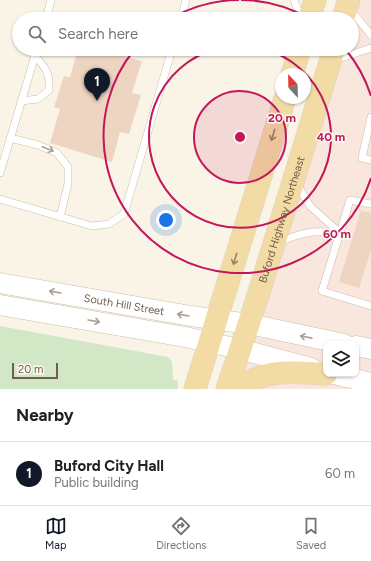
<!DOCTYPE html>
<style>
:root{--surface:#fff;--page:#f6f6f6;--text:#202124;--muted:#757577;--line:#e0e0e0;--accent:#111827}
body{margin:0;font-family:Figtree,sans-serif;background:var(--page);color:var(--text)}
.controls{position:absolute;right:12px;bottom:12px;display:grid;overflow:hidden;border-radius:8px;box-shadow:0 1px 3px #0004}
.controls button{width:36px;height:36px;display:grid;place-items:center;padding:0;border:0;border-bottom:1px solid var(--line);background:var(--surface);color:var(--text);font:20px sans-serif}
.compass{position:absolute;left:275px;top:68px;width:36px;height:36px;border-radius:50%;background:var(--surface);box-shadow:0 1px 3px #0004;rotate:338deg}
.scale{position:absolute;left:12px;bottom:10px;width:46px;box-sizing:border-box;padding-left:4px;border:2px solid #725d4e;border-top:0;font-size:11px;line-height:14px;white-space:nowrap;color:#725d4e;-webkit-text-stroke:3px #fdf8ed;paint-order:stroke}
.you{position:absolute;left:166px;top:220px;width:14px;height:14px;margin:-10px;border:3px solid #fff;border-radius:50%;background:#1a73e8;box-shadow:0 0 0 6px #1a73e833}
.badge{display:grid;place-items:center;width:26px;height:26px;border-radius:50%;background:var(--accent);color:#fff;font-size:13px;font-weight:700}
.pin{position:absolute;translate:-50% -33px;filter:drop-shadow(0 1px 2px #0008)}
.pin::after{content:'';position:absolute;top:21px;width:14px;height:12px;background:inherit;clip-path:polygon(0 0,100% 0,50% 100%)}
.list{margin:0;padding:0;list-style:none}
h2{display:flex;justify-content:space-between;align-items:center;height:52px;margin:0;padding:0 16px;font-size:17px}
h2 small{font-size:13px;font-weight:400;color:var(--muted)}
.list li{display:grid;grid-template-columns:26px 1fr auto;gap:12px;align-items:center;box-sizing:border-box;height:64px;padding:0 16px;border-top:1px solid var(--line)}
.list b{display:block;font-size:15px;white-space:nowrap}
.list p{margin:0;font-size:13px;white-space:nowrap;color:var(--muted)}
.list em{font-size:13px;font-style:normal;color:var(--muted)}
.icon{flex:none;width:22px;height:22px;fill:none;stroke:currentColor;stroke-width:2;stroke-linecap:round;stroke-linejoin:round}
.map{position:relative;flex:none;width:371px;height:389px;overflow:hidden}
.search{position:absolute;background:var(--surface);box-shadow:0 1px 3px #0004;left:12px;right:12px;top:12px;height:44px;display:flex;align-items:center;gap:10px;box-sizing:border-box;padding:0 14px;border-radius:22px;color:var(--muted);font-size:15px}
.sheet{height:116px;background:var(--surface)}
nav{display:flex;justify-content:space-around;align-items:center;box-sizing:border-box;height:56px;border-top:1px solid var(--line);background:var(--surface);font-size:11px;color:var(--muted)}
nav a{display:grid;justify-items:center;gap:2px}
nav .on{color:var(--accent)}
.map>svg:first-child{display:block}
.commercial{fill:#f9e6dc;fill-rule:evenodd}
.green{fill:#d2e7c6}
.building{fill:#edd5c1}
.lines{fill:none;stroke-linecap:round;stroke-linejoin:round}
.lane-casing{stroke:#cbbcae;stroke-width:8}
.secondary-casing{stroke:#cebdac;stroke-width:21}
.primary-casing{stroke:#d8d2cd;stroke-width:23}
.lane{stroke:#fff;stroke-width:7}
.secondary{stroke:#fff;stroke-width:20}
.primary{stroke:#f3dba5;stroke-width:22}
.oneway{stroke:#998368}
.oneway2{stroke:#aa9e95}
.ring{fill:none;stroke:#c2185b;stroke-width:2}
.labels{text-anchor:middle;stroke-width:3;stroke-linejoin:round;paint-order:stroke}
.street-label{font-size:11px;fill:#725d4e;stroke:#fdf8ed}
.centre{fill:#c2185b;stroke:#fdf8ed;stroke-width:2}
.ring-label{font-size:12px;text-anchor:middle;font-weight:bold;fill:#c2185b;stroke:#fdf8ed;stroke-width:3;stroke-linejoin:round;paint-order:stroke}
</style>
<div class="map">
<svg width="371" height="389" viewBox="0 0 371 389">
<rect width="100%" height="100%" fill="#faf4e7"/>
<path class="commercial" d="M336 0H371V389H223L242 332 322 49H352V19H331ZM326 344H356V374H326Z"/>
<polygon class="green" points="0,326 168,357 172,362 173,379 178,381 178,389 0,389"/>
<g class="building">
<polygon points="78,49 100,49 142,61 132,93 141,95 129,134 120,132 112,162 50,143 60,109 54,107 64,76 70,77"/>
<polygon points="361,210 371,213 371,250 359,288 339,282"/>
</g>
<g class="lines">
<defs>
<g id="lane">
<polyline points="294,0 301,19"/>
<polyline points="350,9 371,35"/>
<polyline points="46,19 51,0"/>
<polyline points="181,19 186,0"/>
<polyline points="334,60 371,48"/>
<path d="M21 101 38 99 49 90C50 73 46 68 35 56"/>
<polyline points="371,117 362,158 371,160"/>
<polyline points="10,138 38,145 57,153 68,167 68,184 60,217"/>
<polyline points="0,173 37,49"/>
<polyline points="297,184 310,206 340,233"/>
<polyline points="0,199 92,226 109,224 124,214 172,49"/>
<polyline points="371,204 350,200 322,291 371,306"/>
<path d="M279 242C304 232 312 230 340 233"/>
</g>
<g id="secondary">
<path id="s1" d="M0 283 191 316 249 324 344 344"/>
<polyline points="0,305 185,337 239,349 311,368"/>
<polyline points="356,346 371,349"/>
<polyline points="334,374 371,383"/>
</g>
<g id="primary">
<polyline points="309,19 315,0"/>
<polyline points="343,19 349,0"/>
<polyline points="292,74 300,49"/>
<polyline points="195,389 285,98"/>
<path id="s2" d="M227 389 256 302 334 49"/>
<path d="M242 389C260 367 301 373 326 374"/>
</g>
</defs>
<use href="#lane" class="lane-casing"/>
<use href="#secondary" class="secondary-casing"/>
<use href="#primary" class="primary-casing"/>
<use href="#lane" class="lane"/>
<use href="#secondary" class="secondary"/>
<use href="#primary" class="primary"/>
</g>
<defs><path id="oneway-shaft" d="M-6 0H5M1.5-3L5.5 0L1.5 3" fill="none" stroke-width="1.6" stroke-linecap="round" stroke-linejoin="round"/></defs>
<g class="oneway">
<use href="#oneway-shaft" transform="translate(273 135) rotate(107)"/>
<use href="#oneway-shaft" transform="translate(235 259) rotate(107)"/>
</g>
<g class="oneway2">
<use href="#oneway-shaft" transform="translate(48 149) rotate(22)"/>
<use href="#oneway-shaft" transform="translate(55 292) rotate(-170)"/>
<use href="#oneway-shaft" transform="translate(183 315) rotate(-170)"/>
<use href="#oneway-shaft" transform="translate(94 321) rotate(10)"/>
<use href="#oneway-shaft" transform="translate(306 337) rotate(-169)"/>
</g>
<circle cx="240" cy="137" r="46" fill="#c2185b" fill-opacity=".12"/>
<g class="ring">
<circle cx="240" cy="137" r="46"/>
<path d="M264 49A91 91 0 1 1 216 49"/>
<path d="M371 178A137 137 0 1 1 134 50M170 19A137 137 0 0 1 239 0M241 0A137 137 0 0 1 310 19M346 50A137 137 0 0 1 371 96"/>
</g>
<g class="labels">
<g class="street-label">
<text dy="4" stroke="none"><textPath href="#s2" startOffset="178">Buford Highway Northeast</textPath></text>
<text dy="4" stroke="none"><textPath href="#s1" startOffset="126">South Hill Street</textPath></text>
</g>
</g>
<circle cx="240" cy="137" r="6" class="centre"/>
<g class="ring-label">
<text x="282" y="122">20 m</text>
<text x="331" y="141">40 m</text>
<text x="337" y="238">60 m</text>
</g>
</svg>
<div class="controls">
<button><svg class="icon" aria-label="layers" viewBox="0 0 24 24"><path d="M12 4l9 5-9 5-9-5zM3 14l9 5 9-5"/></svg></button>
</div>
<svg class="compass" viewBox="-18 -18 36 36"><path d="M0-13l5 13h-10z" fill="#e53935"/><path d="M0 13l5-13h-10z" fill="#757577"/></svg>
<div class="scale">20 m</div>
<div class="you"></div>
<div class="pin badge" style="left:97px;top:101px">1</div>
<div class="search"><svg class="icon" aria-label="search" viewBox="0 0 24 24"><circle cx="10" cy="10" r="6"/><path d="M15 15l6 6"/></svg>Search here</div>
</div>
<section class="sheet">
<h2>Nearby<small></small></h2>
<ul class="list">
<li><span class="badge">1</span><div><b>Buford City Hall</b><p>Public building</p></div><em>60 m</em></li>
</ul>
</section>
<nav>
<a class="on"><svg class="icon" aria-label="map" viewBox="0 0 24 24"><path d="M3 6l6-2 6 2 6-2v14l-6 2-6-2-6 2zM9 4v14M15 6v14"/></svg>Map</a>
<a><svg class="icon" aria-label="directions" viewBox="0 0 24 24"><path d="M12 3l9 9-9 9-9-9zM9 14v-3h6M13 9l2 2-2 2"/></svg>Directions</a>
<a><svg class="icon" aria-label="saved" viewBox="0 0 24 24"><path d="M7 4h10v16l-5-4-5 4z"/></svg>Saved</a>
</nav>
